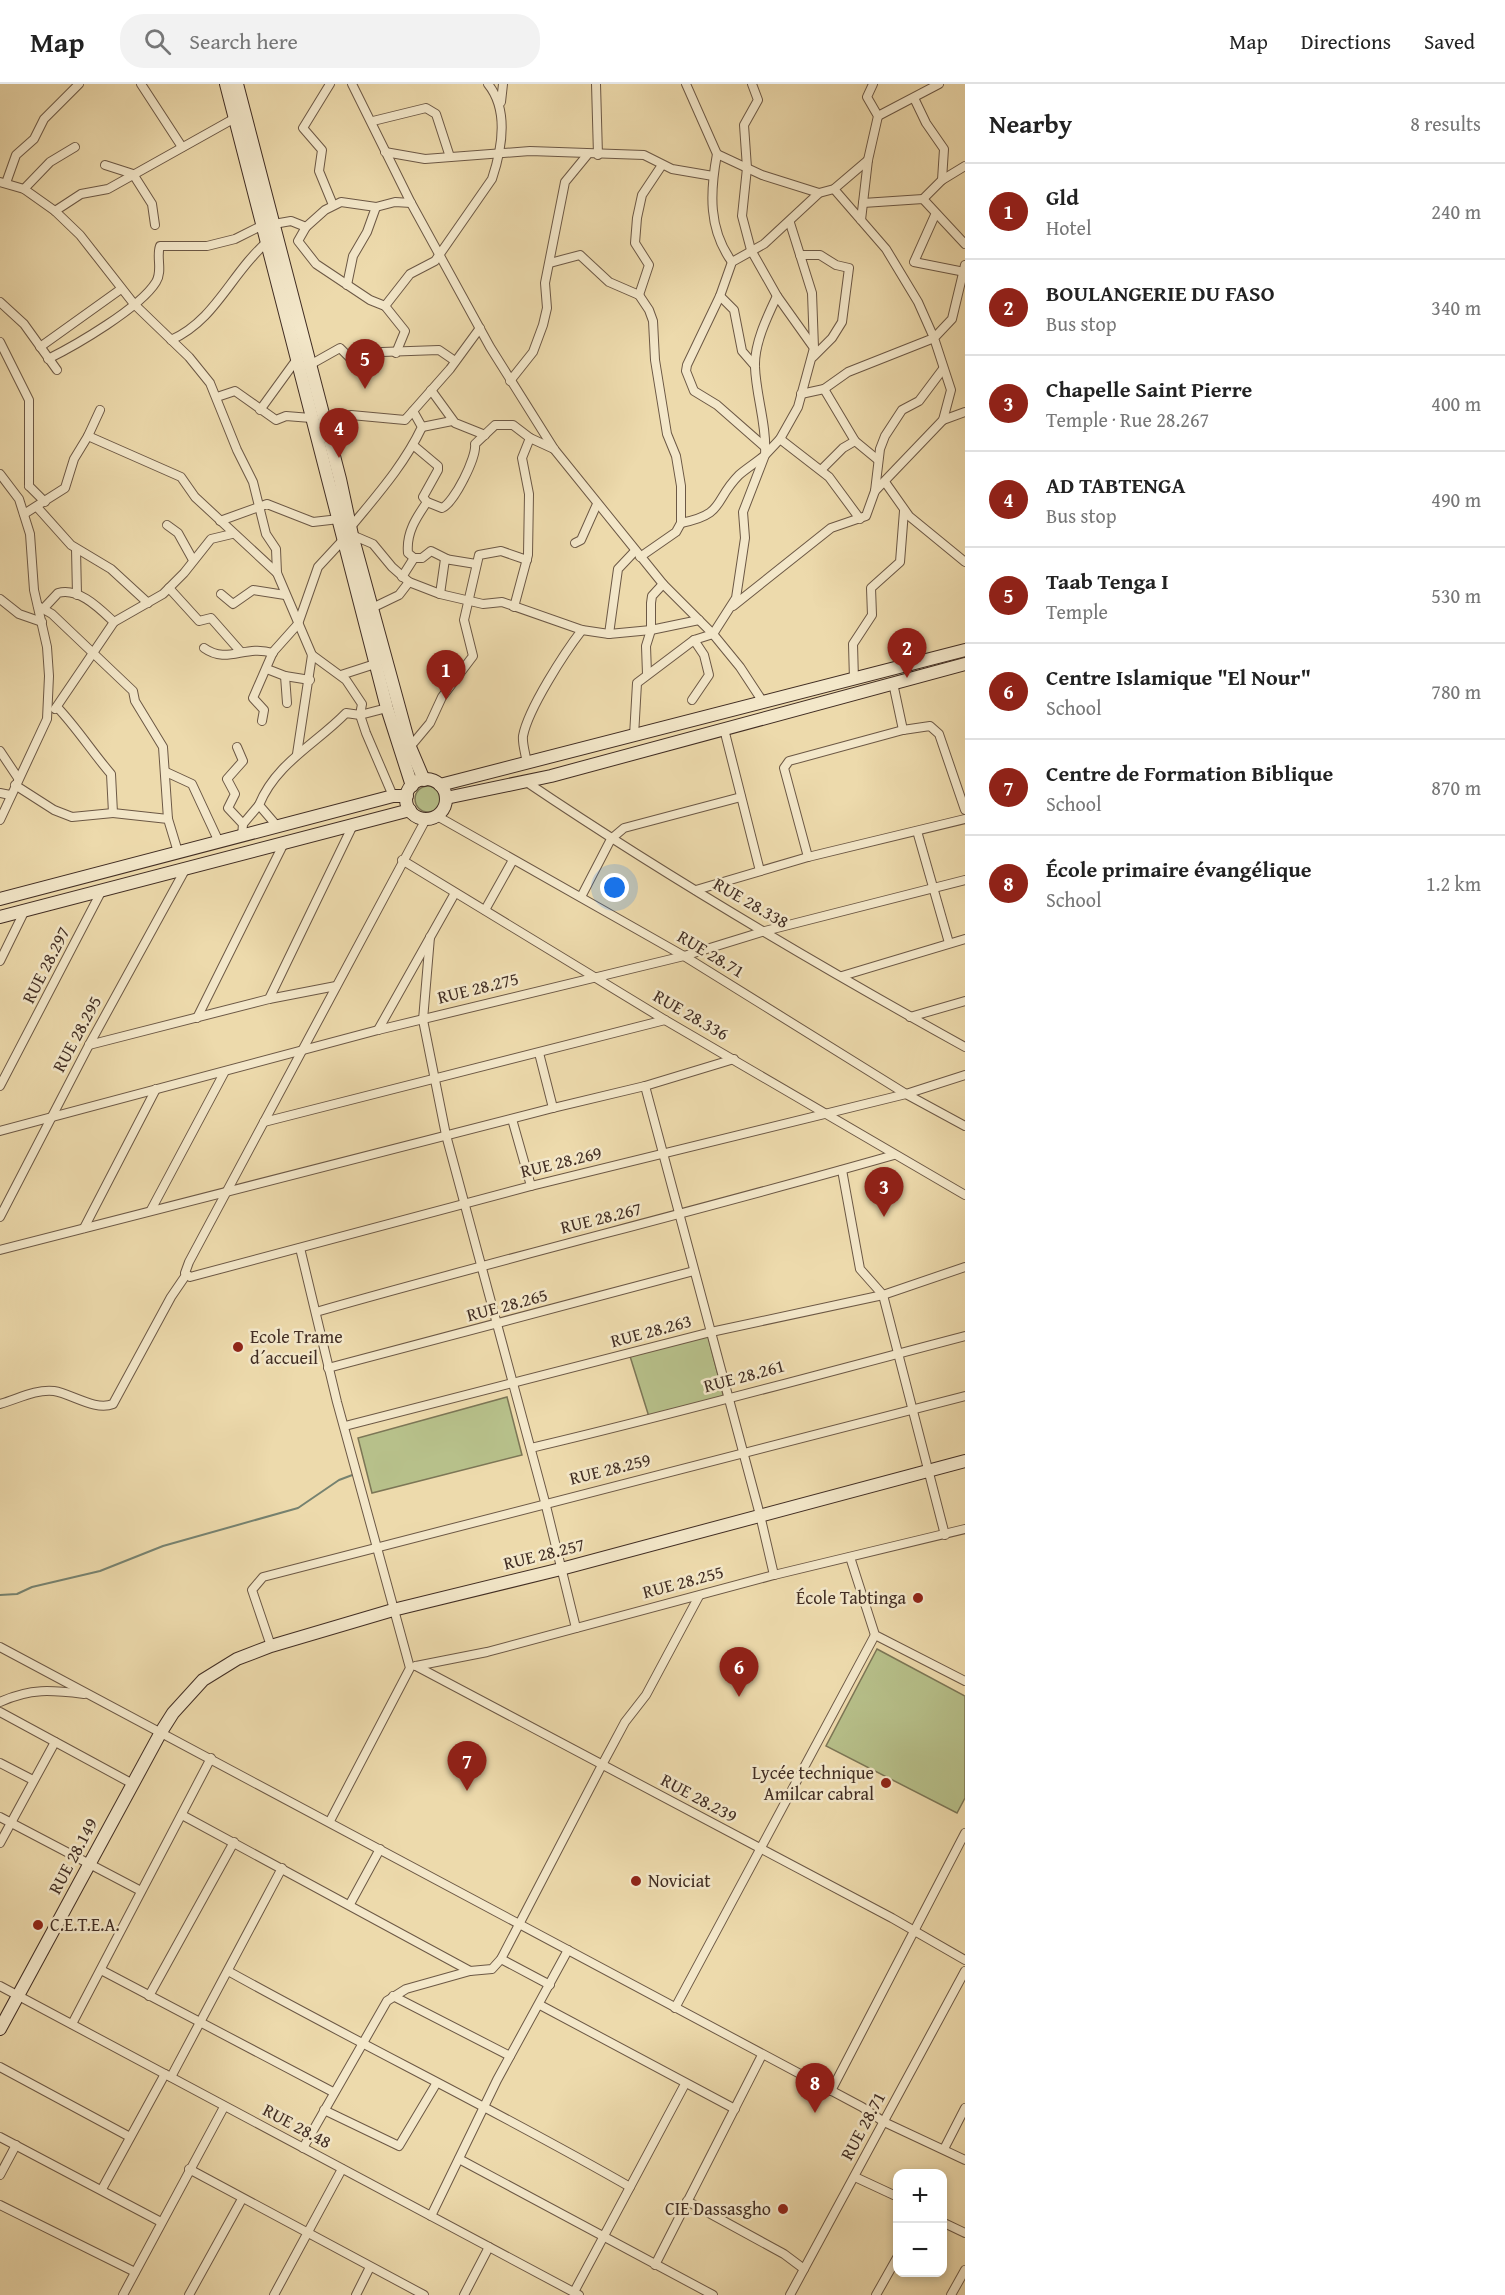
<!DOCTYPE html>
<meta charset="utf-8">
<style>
:root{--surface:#fff;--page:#f2f2f2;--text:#222;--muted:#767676;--line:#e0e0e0;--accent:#8f2418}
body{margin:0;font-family:"Gentium Book Plus",serif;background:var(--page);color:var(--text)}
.controls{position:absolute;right:18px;bottom:18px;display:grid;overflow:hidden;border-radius:12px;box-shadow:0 3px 9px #0003}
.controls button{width:54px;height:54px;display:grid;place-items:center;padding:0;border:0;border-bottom:2px solid var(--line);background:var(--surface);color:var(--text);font:30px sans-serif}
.you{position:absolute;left:615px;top:804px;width:21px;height:21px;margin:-15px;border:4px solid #fff;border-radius:50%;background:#1a73e8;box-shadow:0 0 0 9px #1a73e833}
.badge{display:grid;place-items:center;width:39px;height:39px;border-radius:50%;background:var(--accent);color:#fff;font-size:20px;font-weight:700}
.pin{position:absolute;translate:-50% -50px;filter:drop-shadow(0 2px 3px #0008)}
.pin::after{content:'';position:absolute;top:32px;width:21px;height:18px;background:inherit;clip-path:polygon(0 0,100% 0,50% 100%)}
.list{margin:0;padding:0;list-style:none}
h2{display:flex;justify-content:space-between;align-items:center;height:78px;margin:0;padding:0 24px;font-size:26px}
h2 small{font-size:20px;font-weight:400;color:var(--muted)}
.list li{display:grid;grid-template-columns:39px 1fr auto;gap:18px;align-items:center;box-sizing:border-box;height:96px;padding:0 24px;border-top:2px solid var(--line)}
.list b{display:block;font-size:22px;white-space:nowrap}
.list p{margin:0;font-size:20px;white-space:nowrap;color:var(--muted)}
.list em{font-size:20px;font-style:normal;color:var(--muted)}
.icon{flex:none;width:33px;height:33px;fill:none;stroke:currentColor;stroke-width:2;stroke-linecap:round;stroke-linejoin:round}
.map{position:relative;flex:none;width:965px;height:2211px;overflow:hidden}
header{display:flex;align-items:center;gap:36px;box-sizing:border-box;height:84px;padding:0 30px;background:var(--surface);border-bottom:2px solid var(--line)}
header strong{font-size:28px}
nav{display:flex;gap:33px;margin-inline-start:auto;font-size:21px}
.search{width:420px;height:54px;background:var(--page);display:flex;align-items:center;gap:15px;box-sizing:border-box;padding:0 21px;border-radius:24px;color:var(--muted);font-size:22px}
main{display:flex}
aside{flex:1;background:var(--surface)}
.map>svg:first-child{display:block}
.green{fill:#b7c08a;stroke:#7c7656;stroke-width:1.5}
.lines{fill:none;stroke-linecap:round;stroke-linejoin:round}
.stream{stroke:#768270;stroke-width:2}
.street-casing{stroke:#6c5845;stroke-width:10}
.secondary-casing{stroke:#412d23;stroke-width:14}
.street{stroke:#f3e7c9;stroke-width:8}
.secondary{stroke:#f3e7c9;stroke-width:12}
.poi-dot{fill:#8f2418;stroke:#f3e7c9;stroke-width:2}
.labels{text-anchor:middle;stroke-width:5;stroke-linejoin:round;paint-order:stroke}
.street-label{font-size:18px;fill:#412d23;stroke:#f3e7c9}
.poi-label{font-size:18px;fill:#412d23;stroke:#f3e7c9;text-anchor:start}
</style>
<header>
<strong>Map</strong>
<div class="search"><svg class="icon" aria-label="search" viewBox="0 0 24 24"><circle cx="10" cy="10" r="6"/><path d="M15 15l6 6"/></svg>Search here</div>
<nav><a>Map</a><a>Directions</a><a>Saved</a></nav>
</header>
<main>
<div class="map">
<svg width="965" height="2211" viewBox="0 0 965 2211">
<rect width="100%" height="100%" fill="#eddaac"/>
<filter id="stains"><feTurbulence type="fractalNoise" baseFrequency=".00333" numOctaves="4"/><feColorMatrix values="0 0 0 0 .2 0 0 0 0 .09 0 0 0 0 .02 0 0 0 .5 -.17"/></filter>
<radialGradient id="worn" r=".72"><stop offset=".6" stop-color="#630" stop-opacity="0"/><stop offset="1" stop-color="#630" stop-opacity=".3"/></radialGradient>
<g class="green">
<circle cx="428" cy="715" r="13"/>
<polygon points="708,1252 724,1314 650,1336 629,1269"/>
<polygon points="507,1313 522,1371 372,1409 358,1354"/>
<polygon points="877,1565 965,1612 965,1714 957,1729 826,1662"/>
</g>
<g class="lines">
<polyline class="stream" points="0,1511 17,1510 32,1503 100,1487 163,1462 298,1424 339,1396 355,1390"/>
<defs>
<g id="street">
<polyline points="141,0 182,63"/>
<polyline points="330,0 303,44 322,66 319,87 333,121"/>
<polyline points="352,0 411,119 490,263 554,365 663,500 713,550 740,583 763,618"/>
<polyline points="596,0 598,71"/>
<polyline points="686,0 717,70 762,91 819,109"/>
<polyline points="752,0 758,16 744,41 747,84 742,132 751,166 777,212"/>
<polyline points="914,14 926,39 944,65 942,96 923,115"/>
<polyline points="501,18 503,0"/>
<polyline points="878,32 939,0"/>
<polyline points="373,37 426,24 436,30 450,73"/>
<polyline points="385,68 425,75 530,67 644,71 672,85 713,92"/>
<path d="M717 70C710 108 708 145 732 178"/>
<polyline points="105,81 133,90 152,120 155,141"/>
<polyline points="942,96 965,82"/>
<polyline points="0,98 24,105 55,127 80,151 134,220 189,273 210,299 237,366 253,398 266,450 276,465 277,489 312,571 297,670"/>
<polyline points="6,99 16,71 34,55 44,35 79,0"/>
<polyline points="24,105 50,78 75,63"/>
<polyline points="863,119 923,115 965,160"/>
<polyline points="55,127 81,110 108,105 235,34"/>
<polyline points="935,131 914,178 965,188"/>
<polyline points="861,136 868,76 878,32 867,13 873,0"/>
<polyline points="274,140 291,137 306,143 325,126 341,118 376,123 395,118 411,119"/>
<polyline points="306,143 298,157 316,180 370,216 385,222"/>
<polyline points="800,171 820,171 836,181 849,184 842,238 832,254 813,273"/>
<polyline points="550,179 580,171 609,198 639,211 649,226 653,237 655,276 667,350 676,372 681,402 681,439 676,448 640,473"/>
<polyline points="347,201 353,172 367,148 376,123"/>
<polyline points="639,211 649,181 635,159 637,134 642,111 662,81"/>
<polyline points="720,212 734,226 742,267 755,282"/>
<polyline points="0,218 24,240 57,286"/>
<path d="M171 256C216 236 231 189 268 157"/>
<polyline points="0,258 29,316 29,402"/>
<polyline points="40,263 121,205"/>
<path d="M396 269 405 247 385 222 410 190 435 177 492 95C502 65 509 26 488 0"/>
<path d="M48 275C76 261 140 224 156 198 163 187 156 173 160 162H207L235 155 263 141"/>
<polyline points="308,282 340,264 355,279 365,284 382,268 439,266 455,277"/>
<polyline points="510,297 533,268 543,241 547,224 545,199 565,98 588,70"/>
<polyline points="824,305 855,357 878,376"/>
<polyline points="431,306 455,339 485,351"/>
<polyline points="801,310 824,305 848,288 934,254 918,218 886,165 834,105"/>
<polyline points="217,313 235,307 276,336 286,332 311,334"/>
<polyline points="260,326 297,275"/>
<polyline points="323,334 351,331 405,336 450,285 480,244"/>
<polyline points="943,336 965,328"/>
<polyline points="422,343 452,337"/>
<polyline points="88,352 181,393 195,413 277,489"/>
<polyline points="780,355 829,393 860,435"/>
<path d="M413 361 438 382V386L423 413 427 418 442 424C454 419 477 373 475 360L495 341H513L530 354 554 365"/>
<polyline points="766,364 717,321 694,307 686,287 687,281 720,212 732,178 764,160 819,109 834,105 868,76"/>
<polyline points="821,386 843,364 855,357"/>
<polyline points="0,390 19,415 30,450 34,506 47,563 49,592 47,635 0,736"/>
<polyline points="885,398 909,432 965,478"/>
<polyline points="29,402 45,418"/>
<polyline points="875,407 880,365 885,352 902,326 919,317 943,285"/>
<polyline points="37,423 71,461 111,485 148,519"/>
<polyline points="24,430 65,404 74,375 88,352 100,326"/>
<polyline points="220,437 267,420 313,438 339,435"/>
<path d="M681 439C726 430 713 417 739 391 747 384 757 378 765 371 767 341 756 312 755 283 754 260 767 233 777 212L814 264"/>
<polyline points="167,441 178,449 193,476"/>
<path d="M350 444C377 411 404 381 422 343L413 327"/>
<polyline points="352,451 373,460 392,483 409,498 440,510 483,520 502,518 582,546 609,550 651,546 699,536"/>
<polyline points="575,459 581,456 597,420"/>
<polyline points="76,465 77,511"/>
<path d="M414 474 408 469C406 449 416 434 427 418"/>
<polyline points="414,474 422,474 431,467 447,475"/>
<polyline points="402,493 414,474"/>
<polyline points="169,504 199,537 211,534 240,567"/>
<polyline points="221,510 233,520 253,506 285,511"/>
<polyline points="440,510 445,475 476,480"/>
<polyline points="0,515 19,530 42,538"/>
<polyline points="38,522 52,530 133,607 135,617 163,663 168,735"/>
<polyline points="733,522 831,444 866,432 875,407 943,336 951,306 934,254 952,235 965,181"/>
<polyline points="514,523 528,471 529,410 522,374 530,354"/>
<path d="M44 524 58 509C79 503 100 525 114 538L55 625"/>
<polyline points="372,524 399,511 409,498"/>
<polyline points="114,538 163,510 184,489 211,455 232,450"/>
<polyline points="609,550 618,485 635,467"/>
<path d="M204 564C228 581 244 560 273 569"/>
<polyline points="312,571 346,596 362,620 360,631 366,649 393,712"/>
<polyline points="267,585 285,592 310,596"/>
<polyline points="647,590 646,562 651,546 651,519 652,512 663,500"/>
<polyline points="341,591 375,580"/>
<polyline points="285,592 287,619"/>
<polyline points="854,596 853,560 872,531 871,504 900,478 904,427"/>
<polyline points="893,599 903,646"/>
<polyline points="692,616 709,591 704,571 694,556"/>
<path d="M57 623C77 644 92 668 111 690L113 729 168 735 178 768"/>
<polyline points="262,637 264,626 253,614 273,568 298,540 318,483 343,456"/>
<polyline points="724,645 760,787"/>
<polyline points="634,652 637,599 694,556 713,550 736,514 745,454 743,428 765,371 780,355 798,323 814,264 812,209 790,139"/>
<polyline points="237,663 243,677 227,695 235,710 228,724 243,740 242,752"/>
<polyline points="410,663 430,639 442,613 473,572 464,536 479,471 501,467 527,476"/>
<polyline points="0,667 18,694"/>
<path d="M527 680C526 671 522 660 523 652 528 625 565 568 582 546"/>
<polyline points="166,688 192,700 219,758"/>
<path d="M525 697C667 793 815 880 965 963"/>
<polyline points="15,701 54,726 72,733 113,729"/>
<polyline points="0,709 10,711"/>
<polyline points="437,732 684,872 906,1010 965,1042"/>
<polyline points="426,735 189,1178 185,1189 190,1193 531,1102 906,1010 965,991"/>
<polyline points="243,740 259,721"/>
<path d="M277 742 259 721C276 679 316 660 346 629L360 631 387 624"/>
<polyline points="917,747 949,859"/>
<polyline points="808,773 784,684 789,677 903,646 930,642 939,650 965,726"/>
<polyline points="402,776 665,936 965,1111"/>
<polyline points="696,806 808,773 965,735"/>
<polyline points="581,813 611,755 624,744 741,713"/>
<polyline points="485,826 513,776"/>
<polyline points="430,853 423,936 446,1051 545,1418 576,1544"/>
<polyline points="0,877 25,826"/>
<polyline points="842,892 965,855"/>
<polyline points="269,915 353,741"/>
<polyline points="910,933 965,917"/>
<polyline points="197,934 284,759"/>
<polyline points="378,946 455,809"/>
<polyline points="89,961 269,915 336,902"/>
<polyline points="539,969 553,1024"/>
<polyline points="0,1002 102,806"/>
<polyline points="645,1002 760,1431 774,1491"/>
<polyline points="512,1035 531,1102"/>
<polyline points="264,1038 665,936"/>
<polyline points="0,1047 378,946 684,872 765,847 965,796"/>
<polyline points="842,1086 860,1185 883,1211 945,1451"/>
<polyline points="151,1126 224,989"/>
<polyline points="0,1133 89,961 186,784"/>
<polyline points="84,1144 156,1005"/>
<polyline points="300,1164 337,1318 410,1584 330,1737"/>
<polyline points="0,1166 553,1024 645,1002 734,975"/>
<path d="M316 1228C508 1173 702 1126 894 1071"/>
<polyline points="328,1284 694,1187"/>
<path d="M0 1320C18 1315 35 1305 54 1307 72 1310 95 1327 113 1320L171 1213 186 1191"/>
<polyline points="345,1342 711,1248 883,1211 965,1183"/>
<path d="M531 1364C676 1330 820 1290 965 1252"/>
<polyline points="850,1473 875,1551 965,1597"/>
<polyline points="271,1562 252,1506 263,1493 965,1312"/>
<polyline points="0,1563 862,2023 884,2038 965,2076"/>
<polyline points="416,1582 892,1834 965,1876"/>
<polyline points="416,1582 487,1568 774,1491 965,1445"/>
<path d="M0 1618C31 1604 51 1606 84 1610"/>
<polyline points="0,1628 131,1699"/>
<polyline points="0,1679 33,1696"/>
<polyline points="182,1731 470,1887 492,1885 501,1875 602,1681 625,1638 646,1611 699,1512"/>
<polyline points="0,1733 141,1807"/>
<polyline points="0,1759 55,1658"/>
<polyline points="350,1820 380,1765"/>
<polyline points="501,1875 550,1901"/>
<polyline points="101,1886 333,2008"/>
<path d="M228 1887C361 1961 498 2027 630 2103"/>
<polyline points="0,1902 579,2211"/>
<polyline points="149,1912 234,1758"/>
<polyline points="393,1912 510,1972"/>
<polyline points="540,1921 735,2025"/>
<polyline points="675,1924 875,1551"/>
<polyline points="72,1940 211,1674"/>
<polyline points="0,1983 130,2053"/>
<polyline points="171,1993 282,1784"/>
<polyline points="831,2007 965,1749"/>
<polyline points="324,2026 399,2062 436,2000"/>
<polyline points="0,2053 161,2138"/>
<polyline points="303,2064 387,1917 406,1905 470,1887"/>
<polyline points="944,2065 965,2024"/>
<polyline points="459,2075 713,2211"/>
<polyline points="189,2085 424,2211"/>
<polyline points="0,2091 16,2061"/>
<polyline points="855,2093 898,2113"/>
<polyline points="102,2105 165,1990"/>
<polyline points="687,2117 784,2170 804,2185"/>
<polyline points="0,2121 135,2188"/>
<polyline points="431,2132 497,1996 568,1866"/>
<polyline points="942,2138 965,2149"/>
<polyline points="655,2181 762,1971"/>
<polyline points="574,2208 685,2000"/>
<polyline points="123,2211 224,2023"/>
<polyline points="189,2211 242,2115"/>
<polyline points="274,2211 342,2085"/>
<polyline points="356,2211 370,2183"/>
<polyline points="464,2211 489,2163"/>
<polyline points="790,2211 965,1887"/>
<polyline points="876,2211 898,2172"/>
<polyline points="951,2211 965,2186"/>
</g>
<g id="secondary">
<polyline points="226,0 387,624 412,702"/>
<polyline points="237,0 340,395 352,451 410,663 424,696"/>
<circle cx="426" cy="715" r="20"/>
<polyline points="440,701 965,566"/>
<polyline points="446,714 551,692 965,580"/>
<polyline points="0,815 393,712 407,712"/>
<polyline points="0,833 410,726"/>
<polyline points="0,1945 161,1648 173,1629 203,1596 237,1575 271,1562 393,1526 561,1485 965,1377"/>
</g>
</defs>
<use href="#street" class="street-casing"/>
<use href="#secondary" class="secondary-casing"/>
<use href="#street" class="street"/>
<use href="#secondary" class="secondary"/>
</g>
<g class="poi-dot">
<circle cx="238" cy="1263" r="6"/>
<circle cx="918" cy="1514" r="6"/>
<circle cx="886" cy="1699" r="6"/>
<circle cx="636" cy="1797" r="6"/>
<circle cx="38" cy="1841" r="6"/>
<circle cx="783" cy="2125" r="6"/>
</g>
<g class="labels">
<g class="street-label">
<text transform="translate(751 819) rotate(30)" y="6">RUE 28.338</text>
<text transform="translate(711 870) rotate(31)" y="6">RUE 28.71</text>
<text transform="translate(46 881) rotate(-63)" y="6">RUE 28.297</text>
<text transform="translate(478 904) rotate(-14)" y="6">RUE 28.275</text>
<text transform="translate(691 931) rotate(30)" y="6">RUE 28.336</text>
<text transform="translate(77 950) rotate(-62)" y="6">RUE 28.295</text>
<text transform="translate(561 1078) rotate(-14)" y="6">RUE 28.269</text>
<text transform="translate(601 1134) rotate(-14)" y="6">RUE 28.267</text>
<text transform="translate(507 1221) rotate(-15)" y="6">RUE 28.265</text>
<text transform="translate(651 1247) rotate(-15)" y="6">RUE 28.263</text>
<text transform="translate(744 1292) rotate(-15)" y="6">RUE 28.261</text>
<text transform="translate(610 1385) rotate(-14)" y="6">RUE 28.259</text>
<text transform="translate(544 1470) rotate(-14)" y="6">RUE 28.257</text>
<text transform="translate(683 1498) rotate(-15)" y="6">RUE 28.255</text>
<text transform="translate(699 1714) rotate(28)" y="6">RUE 28.239</text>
<text transform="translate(73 1772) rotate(-62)" y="6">RUE 28.149</text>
<text transform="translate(297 2042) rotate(28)" y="6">RUE 28.48</text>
<text transform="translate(863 2042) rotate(-62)" y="6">RUE 28.71</text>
</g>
<g class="poi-label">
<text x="250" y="1259">Ecole Trame<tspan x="250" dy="21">d´accueil</tspan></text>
<text x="906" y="1520" text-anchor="end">École Tabtinga</text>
<text x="874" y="1695" text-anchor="end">Lycée technique<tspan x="874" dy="21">Amilcar cabral</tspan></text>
<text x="648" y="1803">Noviciat</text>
<text x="50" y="1847">C.E.T.E.A.</text>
<text x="771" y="2131" text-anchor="end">CIE Dassasgho</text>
</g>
</g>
<rect width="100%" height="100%" filter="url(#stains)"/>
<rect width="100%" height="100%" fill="url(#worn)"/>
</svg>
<div class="controls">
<button>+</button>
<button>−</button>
</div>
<div class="you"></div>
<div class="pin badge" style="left:446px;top:616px">1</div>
<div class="pin badge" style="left:907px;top:594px">2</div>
<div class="pin badge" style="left:884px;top:1133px">3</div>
<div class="pin badge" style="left:339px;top:374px">4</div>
<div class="pin badge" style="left:365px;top:305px">5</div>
<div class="pin badge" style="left:739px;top:1613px">6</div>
<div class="pin badge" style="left:467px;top:1707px">7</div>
<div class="pin badge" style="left:815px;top:2029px">8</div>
</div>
<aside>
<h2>Nearby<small>8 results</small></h2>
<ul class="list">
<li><span class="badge">1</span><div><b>Gld</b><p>Hotel</p></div><em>240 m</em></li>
<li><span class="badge">2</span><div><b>BOULANGERIE DU FASO</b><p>Bus stop</p></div><em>340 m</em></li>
<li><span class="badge">3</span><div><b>Chapelle Saint Pierre</b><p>Temple · Rue 28.267</p></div><em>400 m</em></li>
<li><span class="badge">4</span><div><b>AD TABTENGA</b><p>Bus stop</p></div><em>490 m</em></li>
<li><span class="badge">5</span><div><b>Taab Tenga I</b><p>Temple</p></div><em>530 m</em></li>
<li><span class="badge">6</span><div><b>Centre Islamique &quot;El Nour&quot;</b><p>School</p></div><em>780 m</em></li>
<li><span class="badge">7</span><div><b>Centre de Formation Biblique</b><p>School</p></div><em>870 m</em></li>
<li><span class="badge">8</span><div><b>École primaire évangélique</b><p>School</p></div><em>1.2 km</em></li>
</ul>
</aside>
</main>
